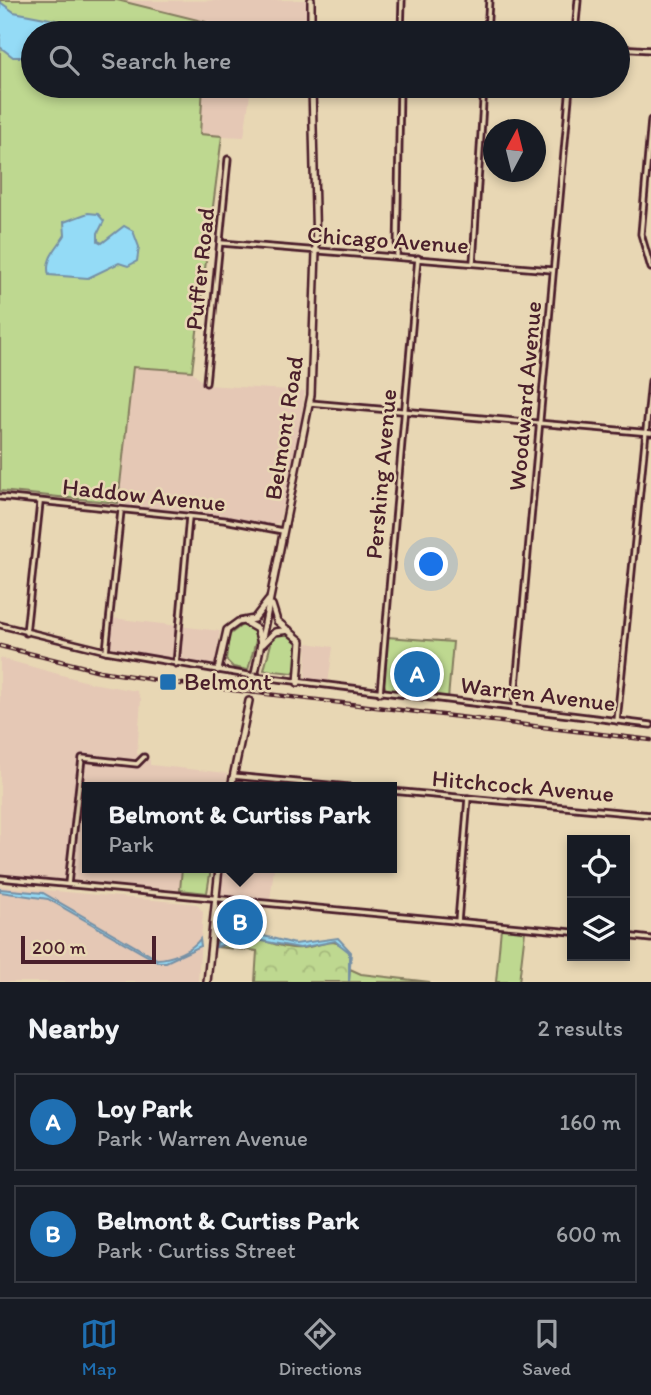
<!DOCTYPE html>
<meta charset="utf-8">
<style>
:root{--surface:#171b24;--page:#20242c;--text:#f1f3f6;--muted:#9ea1a6;--line:#363941;--accent:#1f6fb2}
body{margin:0;font-family:Itim,sans-serif;background:var(--page);color:var(--text)}
.controls{position:absolute;right:21px;bottom:21px;display:grid;overflow:hidden;border-radius:0px;box-shadow:0 4px 10px #0003}
.controls button{width:63px;height:63px;display:grid;place-items:center;padding:0;border:0;border-bottom:2px solid var(--line);background:var(--surface);color:var(--text);font:35px sans-serif}
.compass{position:absolute;left:483px;top:119px;width:63px;height:63px;border-radius:50%;background:var(--surface);box-shadow:0 4px 10px #0003;rotate:7deg}
.scale{position:absolute;left:21px;bottom:18px;width:135px;box-sizing:border-box;padding-left:7px;border:4px solid #4a1f2b;border-top:0;font-size:19px;line-height:24px;white-space:nowrap;color:#4a1f2b;-webkit-text-stroke:5px #e8d7b4;paint-order:stroke}
.you{position:absolute;left:432px;top:565px;width:24px;height:24px;margin:-18px;border:5px solid #fff;border-radius:50%;background:#1a73e8;box-shadow:0 0 0 10px #1a73e833}
.badge{display:grid;place-items:center;width:46px;height:46px;border-radius:50%;background:var(--accent);color:#fff;font-size:23px;font-weight:700}
.pin{position:absolute;translate:-50% -50%;border:4px solid #fff;box-shadow:0 2px 7px #0006}
.popup{position:absolute;left:82px;top:782px;width:315px;height:91px;box-sizing:border-box;display:grid;place-content:center;border-radius:0px;background:var(--surface);filter:drop-shadow(0 2px 5px #0005);font-size:23px;white-space:nowrap;color:var(--muted)}
.popup b{font-size:26px;color:var(--text)}
.popup::after{content:'';position:absolute;left:50%;top:100%;margin-left:-14px;border:14px solid transparent;border-top-color:var(--surface)}
.list{margin:0;padding:0;list-style:none}
h2{display:flex;justify-content:space-between;align-items:center;height:91px;margin:0;padding:0 28px;font-size:30px}
h2 small{font-size:23px;font-weight:400;color:var(--muted)}
.list li{display:grid;grid-template-columns:46px 1fr auto;gap:21px;align-items:center;box-sizing:border-box;height:98px;margin:0 14px 14px;padding:0 14px;border:2px solid var(--line);border-radius:0px}
.list b{display:block;font-size:26px;white-space:nowrap}
.list p{margin:0;font-size:23px;white-space:nowrap;color:var(--muted)}
.list em{font-size:23px;font-style:normal;color:var(--muted)}
.icon{flex:none;width:38px;height:38px;fill:none;stroke:currentColor;stroke-width:2;stroke-linecap:round;stroke-linejoin:round}
.map{position:relative;flex:none;width:651px;height:982px;overflow:hidden}
.search{position:absolute;background:var(--surface);box-shadow:0 4px 10px #0003;left:21px;right:21px;top:21px;height:77px;display:flex;align-items:center;gap:18px;box-sizing:border-box;padding:0 24px;border-radius:38px;color:var(--muted);font-size:26px}
.sheet{height:315px;background:var(--surface)}
nav{display:flex;justify-content:space-around;align-items:center;box-sizing:border-box;height:98px;border-top:2px solid var(--line);background:var(--surface);font-size:19px;color:var(--muted)}
nav a{display:grid;justify-items:center;gap:4px}
nav .on{color:var(--accent)}
.map>svg:first-child{display:block}
.built{fill:#e5c8b5}
.green{fill:#bed890;stroke:#847c5e;stroke-width:2}
.forest{fill:url(#forest-crowns);stroke:#847c5e;stroke-width:2}
.water{fill:#94dbf6;stroke:#7690a5;stroke-width:2}
.lines{fill:none;stroke-linecap:round;stroke-linejoin:round}
.minor-casing{stroke:#4a1f2b;stroke-width:9}
.secondary-casing{stroke:#4a1f2b;stroke-width:10}
.minor{stroke:#e8d7b4;stroke-width:3.5}
.secondary{stroke:#e8d7b4;stroke-width:5}
.rail-casing{stroke:#4a1f2b;stroke-width:4.5}
.rail{stroke:#e8d7b4;stroke-width:2;stroke-dasharray:5;stroke-linecap:butt}
.minor-bridge-casing{stroke:#4a1f2b;stroke-width:9;stroke-linecap:butt}
.minor-bridge{stroke:#e8d7b4;stroke-width:3.5}
.poi-dot{fill:#1f6fb2;stroke:#e8d7b4;stroke-width:2.5}
.labels{text-anchor:middle;stroke-width:5;stroke-linejoin:round;paint-order:stroke}
.street-label{font-size:24px;fill:#4a1f2b;stroke:#e8d7b4}
.poi-label{font-size:24px;fill:#4a1f2b;stroke:#e8d7b4;text-anchor:start}
</style>
<div class="map">
<svg width="651" height="982" viewBox="0 0 651 982">
<defs>
<pattern id="forest-crowns" width="20" height="18" patternUnits="userSpaceOnUse" patternTransform="scale(1.75)"><rect width="20" height="18" fill="#bed890"/><path d="M2 6a3 3 0 1 1 6 0M12 15a3 3 0 1 1 6 0" fill="none" stroke="#a5b97c"/></pattern>
</defs>
<rect width="100%" height="100%" fill="#e8d7b4"/>
<filter id="ink" filterUnits="userSpaceOnUse"><feTurbulence type="fractalNoise" baseFrequency=".0143" numOctaves="2"/><feDisplacementMap in="SourceGraphic" scale="14" xChannelSelector="R" yChannelSelector="G"/><feConvolveMatrix kernelMatrix="1 2 1 2 8 2 1 2 1" color-interpolation-filters="sRGB"/></filter>
<g filter="url(#ink)">
<g class="built">
<polygon points="306,0 306,33 206,33 206,22 120,1"/>
<polygon points="203,86 307,86 307,97 250,94 244,137 200,135"/>
<polygon points="133,367 192,371 205,385 305,391 297,447 279,523 270,525 118,506"/>
<polygon points="112,618 220,631 215,666 109,648"/>
<polygon points="307,643 333,647 328,684 305,680"/>
<polygon points="0,658 91,683 137,691 141,699 137,754 150,760 150,765 227,773 226,787 88,787 88,868 182,868 180,890 0,875"/>
<polygon points="224,868 274,868 270,901 224,897 220,893"/>
<polygon points="0,886 197,904 203,912 198,982 0,982"/>
</g>
<g class="green">
<polygon points="0,0 117,0 206,22 206,33 33,33 33,86 203,86 200,134 222,136 192,371 133,367 118,503 0,491"/>
<polygon points="242,625 256,629 257,637 248,670 233,667 226,660 229,635"/>
<polygon points="278,632 291,634 299,645 298,667 293,673 264,670 273,636"/>
<polygon points="387,637 453,642 448,699 386,690 383,681"/>
<polygon points="182,868 211,868 207,893 180,890"/>
<polygon points="221,903 258,905 264,924 263,935 243,934 217,942"/>
<polygon points="501,928 525,931 519,982 496,982"/>
<polygon points="350,969 361,974 430,982 349,982"/>
</g>
<path class="forest" d="M246 938C265 938 282 950 302 948 321 947 334 933 349 952V982H255L257 951 216 947Z"/>
<g class="water">
<polygon points="0,2 14,12 55,20 65,33 33,33 33,57 13,57 0,47"/>
<path d="M88 213 98 214 104 221 98 233V241L102 243 124 226 133 231 139 247 137 261 128 266 119 263 88 278 49 275C44 259 58 247 65 235L64 222Z"/>
<path d="M0 889 43 893 157 959C171 959 192 950 200 939L201 946 166 962H158L48 899 0 892Z"/>
<polygon points="252,933 295,944 338,938 351,952 349,981 349,952 335,941 300,948 246,938 216,947 217,942"/>
</g>
<g class="lines">
<defs>
<g id="minor">
<polyline points="311,25 426,33"/>
<polyline points="401,33 402,0"/>
<polyline points="487,33 489,0"/>
<polyline points="575,33 578,0"/>
<polyline points="618,48 651,50"/>
<polyline points="651,120 641,234 651,268"/>
<polyline points="221,243 552,270"/>
<polyline points="397,255 400,86"/>
<polyline points="473,263 484,86"/>
<polyline points="206,383 228,159"/>
<polyline points="310,403 651,433"/>
<polyline points="0,497 224,520 283,531"/>
<polyline points="0,625 106,651 254,676"/>
<polyline points="26,633 40,503"/>
<polyline points="106,651 121,511"/>
<polyline points="176,664 189,517"/>
<polyline points="270,678 651,725"/>
<polyline points="380,693 418,258"/>
<polyline points="514,708 570,86"/>
<polyline points="617,721 651,381"/>
<polyline points="233,776 349,787"/>
<polyline points="392,791 651,815"/>
<polyline points="0,878 572,932"/>
<polyline points="68,884 82,758 137,764 144,757"/>
<polyline points="458,922 468,798"/>
<polyline points="625,936 651,939"/>
</g>
<g id="secondary">
<polyline points="311,0 311,33"/>
<polyline points="272,605 277,621 301,641 298,683"/>
<polyline points="245,622 257,629 261,643"/>
<polyline points="263,644 275,632 289,630"/>
<polyline points="218,670 227,630 238,622 254,619 268,601"/>
<polyline points="252,688 311,395 316,251 312,86"/>
<polyline points="231,787 249,701"/>
<polyline points="207,982 219,868"/>
</g>
</defs>
<use href="#minor" class="minor-casing"/>
<use href="#secondary" class="secondary-casing"/>
<use href="#minor" class="minor"/>
<use href="#secondary" class="secondary"/>
<defs>
<polyline id="rail" points="0,646 100,671 174,683 651,740"/>
</defs>
<use href="#rail" class="rail-casing"/>
<use href="#rail" class="rail"/>
<defs>
<polyline id="minor-bridge" points="254,676 270,678"/>
</defs>
<use href="#minor-bridge" class="minor-bridge-casing"/>
<use href="#minor-bridge" class="minor-bridge"/>
</g>
</g>
<rect class="poi-dot" x="159" y="673" width="18" height="18" rx="3.5"/>
<g class="labels">
<g class="street-label">
<text transform="translate(388 240) rotate(4)" y="8">Chicago Avenue</text>
<text transform="translate(200 269) rotate(-84)" y="8">Puffer Road</text>
<text transform="translate(525 396) rotate(-85)" y="8">Woodward Avenue</text>
<text transform="translate(284 428) rotate(-81)" y="8">Belmont Road</text>
<text transform="translate(381 474) rotate(-85)" y="8">Pershing Avenue</text>
<text transform="translate(144 495) rotate(6)" y="8">Haddow Avenue</text>
<text transform="translate(538 694) rotate(7)" y="8">Warren Avenue</text>
<text transform="translate(523 786) rotate(5)" y="8">Hitchcock Avenue</text>
</g>
<g class="poi-label">
<text x="184" y="690">Belmont</text>
</g>
</g>
</svg>
<div class="controls">
<button><svg class="icon" aria-label="locate" viewBox="0 0 24 24"><circle cx="12" cy="12" r="6"/><path d="M12 2v4M12 18v4M2 12h4M18 12h4"/></svg></button>
<button><svg class="icon" aria-label="layers" viewBox="0 0 24 24"><path d="M12 4l9 5-9 5-9-5zM3 14l9 5 9-5"/></svg></button>
</div>
<svg class="compass" viewBox="-18 -18 36 36"><path d="M0-13l5 13h-10z" fill="#e53935"/><path d="M0 13l5-13h-10z" fill="#9ea1a6"/></svg>
<div class="scale">200 m</div>
<div class="you"></div>
<div class="pin badge" style="left:417px;top:674px">A</div>
<div class="pin badge" style="left:240px;top:922px">B</div>
<div class="popup"><b>Belmont &amp; Curtiss Park</b>Park</div>
<div class="search"><svg class="icon" aria-label="search" viewBox="0 0 24 24"><circle cx="10" cy="10" r="6"/><path d="M15 15l6 6"/></svg>Search here</div>
</div>
<section class="sheet">
<h2>Nearby<small>2 results</small></h2>
<ul class="list">
<li><span class="badge">A</span><div><b>Loy Park</b><p>Park · Warren Avenue</p></div><em>160 m</em></li>
<li><span class="badge">B</span><div><b>Belmont &amp; Curtiss Park</b><p>Park · Curtiss Street</p></div><em>600 m</em></li>
</ul>
</section>
<nav>
<a class="on"><svg class="icon" aria-label="map" viewBox="0 0 24 24"><path d="M3 6l6-2 6 2 6-2v14l-6 2-6-2-6 2zM9 4v14M15 6v14"/></svg>Map</a>
<a><svg class="icon" aria-label="directions" viewBox="0 0 24 24"><path d="M12 3l9 9-9 9-9-9zM9 14v-3h6M13 9l2 2-2 2"/></svg>Directions</a>
<a><svg class="icon" aria-label="saved" viewBox="0 0 24 24"><path d="M7 4h10v16l-5-4-5 4z"/></svg>Saved</a>
</nav>
